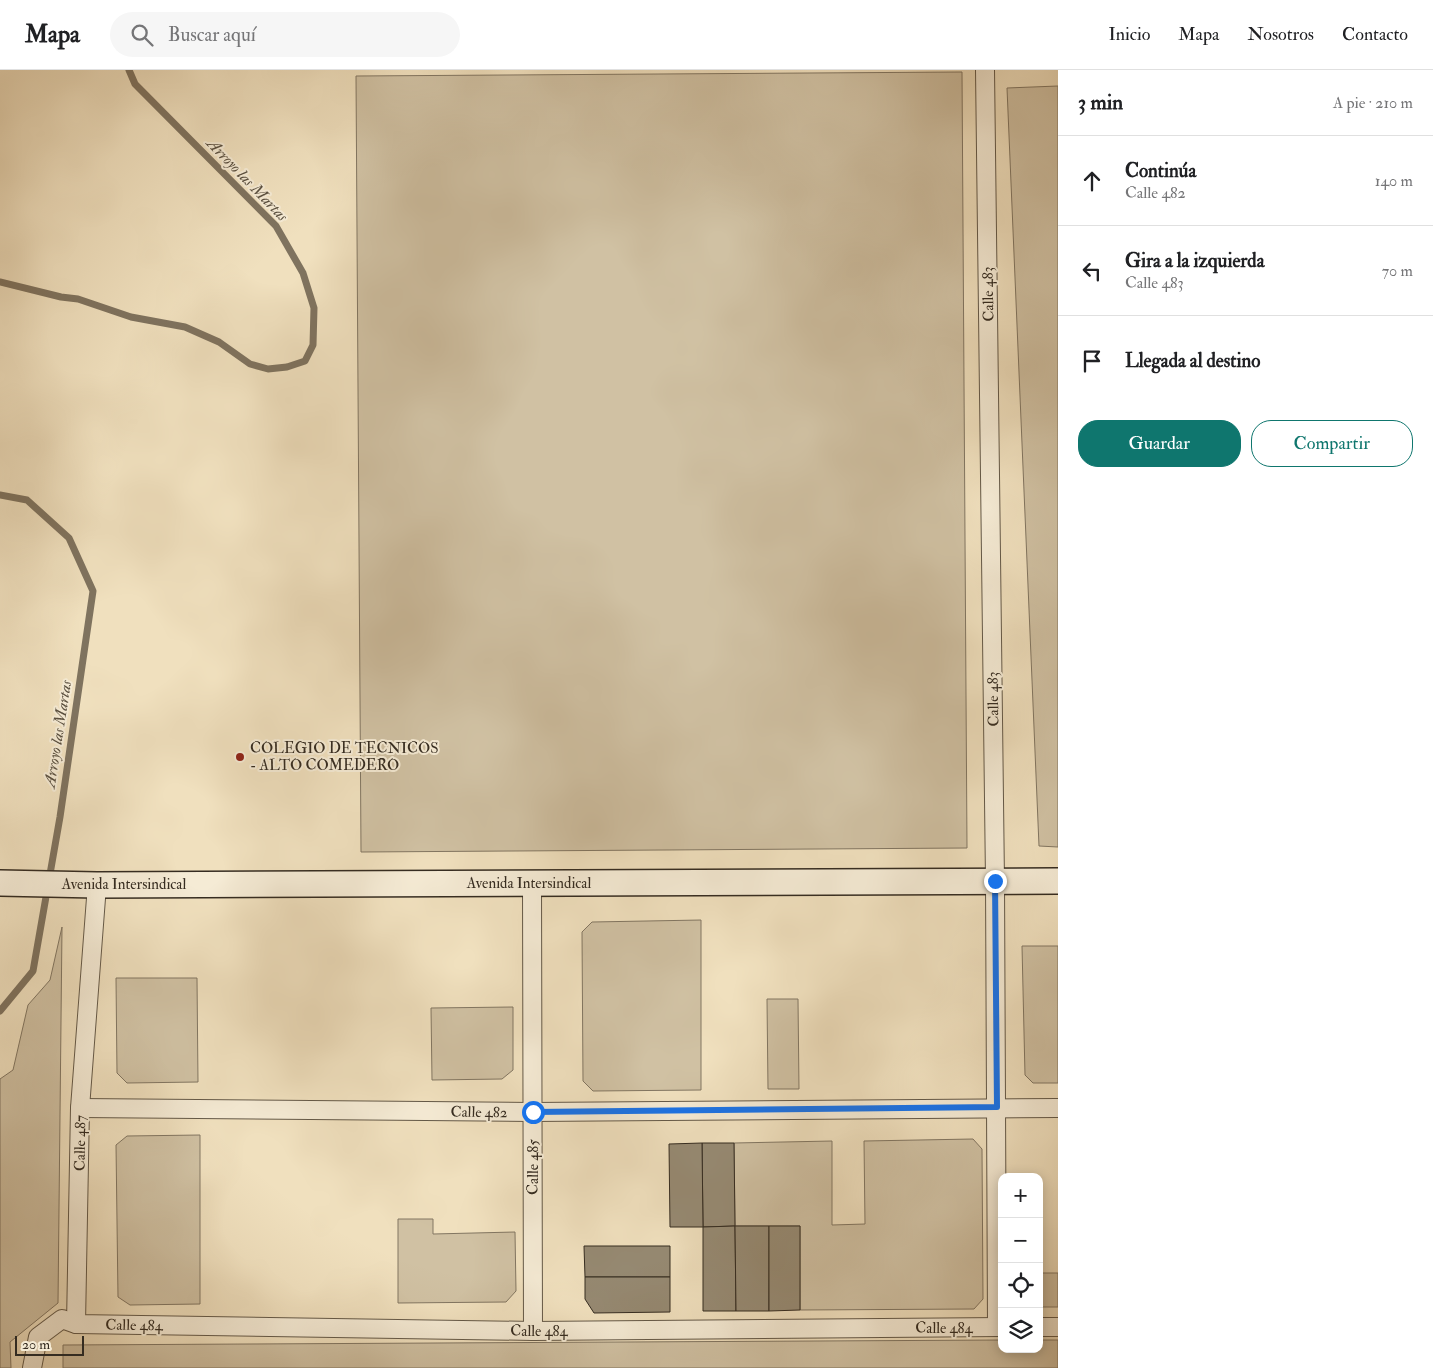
<!DOCTYPE html>
<html lang="es">
<meta charset="utf-8">
<style>
:root{--surface:#fff;--page:#f6f6f6;--text:#202124;--muted:#757577;--line:#e0e0e0;--accent:#0f766e}
body{margin:0;font-family:"IM FELL Double Pica",serif;background:var(--page);color:var(--text)}
.controls{position:absolute;right:15px;bottom:15px;display:grid;overflow:hidden;border-radius:10px;box-shadow:0 2px 12px #0003}
.controls button{width:45px;height:45px;display:grid;place-items:center;padding:0;border:0;border-bottom:1px solid var(--line);background:var(--surface);color:var(--text);font:25px sans-serif}
.scale{position:absolute;left:15px;bottom:12px;width:69px;box-sizing:border-box;padding-left:5px;border:2px solid #352c21;border-top:0;font-size:14px;line-height:18px;white-space:nowrap;color:#352c21;-webkit-text-stroke:4px #f5ebd5;paint-order:stroke}
.stop{position:absolute;width:15px;height:15px;margin:-11px;border:4px solid #1a73e8;border-radius:50%;background:#fff}
.stop.end{background:#1a73e8;border-color:#fff;box-shadow:0 1px 5px #0008}
.list{margin:0;padding:0;list-style:none}
h2{display:flex;justify-content:space-between;align-items:center;height:65px;margin:0;padding:0 20px;font-size:21px}
h2 small{font-size:16px;font-weight:400;color:var(--muted)}
.list li{display:grid;grid-template-columns:32px 1fr auto;gap:15px;align-items:center;box-sizing:border-box;height:90px;padding:0 20px;border-top:1px solid var(--line)}
.list b{display:block;font-size:19px;white-space:nowrap}
.list p{margin:0;font-size:16px;white-space:nowrap;color:var(--muted)}
.list em{font-size:16px;font-style:normal;color:var(--muted)}
.actions{display:flex;gap:10px;padding:15px 20px}
.actions a{flex:1;padding:11px 0;border:1px solid var(--accent);border-radius:20px;text-align:center;font-size:18px;color:var(--accent)}
.actions .main{background:var(--accent);color:#fff}
.icon{flex:none;width:28px;height:28px;fill:none;stroke:currentColor;stroke-width:2;stroke-linecap:round;stroke-linejoin:round}
.map{position:relative;flex:none;width:1058px;height:1298px;overflow:hidden}
header{display:flex;align-items:center;gap:30px;box-sizing:border-box;height:70px;padding:0 25px;background:var(--surface);border-bottom:1px solid var(--line)}
header strong{font-size:24px}
nav{display:flex;gap:28px;margin-inline-start:auto;font-size:18px}
.search{width:350px;height:45px;background:var(--page);display:flex;align-items:center;gap:12px;box-sizing:border-box;padding:0 18px;border-radius:28px;color:var(--muted);font-size:19px}
main{display:flex}
aside{flex:1;background:var(--surface)}
.map>svg:first-child{display:block}
.green{fill:#d0c1a3;stroke:#827662}
.lines{fill:none;stroke-linecap:round;stroke-linejoin:round}
.stream{stroke:#7f735f;stroke-width:7}
.building{fill:#968a73;stroke:#352c21}
.street-casing{stroke:#645948;stroke-width:20}
.secondary-casing{stroke:#352c21;stroke-width:28}
.street{stroke:#f5ebd5;stroke-width:18}
.secondary{stroke:#f5ebd5;stroke-width:25}
.route{stroke:#1a73e8;stroke-width:6}
.poi-dot{fill:#8f2418;stroke:#f5ebd5;stroke-width:2}
.labels{text-anchor:middle;stroke-width:4;stroke-linejoin:round;paint-order:stroke}
.street-label{font-size:15px;fill:#352c21;stroke:#f5ebd5}
.poi-label{font-size:15px;fill:#352c21;stroke:#f5ebd5;text-anchor:start}
.water-label{font-size:16px;font-style:italic;fill:#5a5040;stroke:#f5ebd5}
</style>
<header>
<strong>Mapa</strong>
<div class="search"><svg class="icon" aria-label="search" viewBox="0 0 24 24"><circle cx="10" cy="10" r="6"/><path d="M15 15l6 6"/></svg>Buscar aquí</div>
<nav><a>Inicio</a><a>Mapa</a><a>Nosotros</a><a>Contacto</a></nav>
</header>
<main>
<div class="map">
<svg width="1058" height="1298" viewBox="0 0 1058 1298">
<rect width="100%" height="100%" fill="#f0e0be"/>
<filter id="stains"><feTurbulence type="fractalNoise" baseFrequency=".004" numOctaves="4"/><feColorMatrix values="0 0 0 0 .2 0 0 0 0 .09 0 0 0 0 .02 0 0 0 .5 -.17"/></filter>
<radialGradient id="worn" r=".72"><stop offset=".6" stop-color="#630" stop-opacity="0"/><stop offset="1" stop-color="#630" stop-opacity=".3"/></radialGradient>
<g class="green">
<polygon points="962,2 967,778 361,782 356,6"/>
<polygon points="1058,16 1058,777 1039,776 1007,18"/>
<polygon points="701,850 701,1020 593,1021 583,1011 582,862 592,852"/>
<polygon points="62,857 58,1233 10,1272 11,1298 0,1298 0,1009 13,1000 28,935 50,910"/>
<polygon points="1022,876 1058,876 1058,1013 1033,1013 1025,1005"/>
<polygon points="116,908 197,908 198,1012 127,1013 117,1003"/>
<polygon points="767,929 798,929 799,1019 768,1019"/>
<polygon points="513,937 513,1000 502,1009 432,1010 431,938"/>
<polygon points="200,1065 200,1234 130,1235 118,1227 116,1075 127,1066"/>
<polygon points="973,1069 982,1079 983,1229 974,1239 800,1240 800,1156 735,1156 734,1073 832,1071 832,1155 865,1154 864,1071"/>
<polygon points="398,1149 433,1149 433,1164 515,1162 516,1221 506,1232 398,1233"/>
<rect x="1039" y="1203" width="19" height="34"/>
<polygon points="1002,1270 1002,1279 1039,1279 1039,1270 1058,1270 1058,1298 63,1298 63,1275"/>
</g>
<g class="lines">
<g class="stream">
<polyline points="0,212 61,227 78,229 131,247 185,257 219,272 250,294 268,299 287,297 305,291 313,275 314,238 303,203 276,156 135,14 129,0"/>
<polyline points="0,425 27,430 69,468 93,521 60,747 33,901 0,941"/>
</g>
</g>
<g class="building">
<polygon points="702,1073 734,1073 735,1156 703,1157"/>
<polygon points="702,1073 703,1157 670,1157 669,1074"/>
<polygon points="735,1156 736,1241 703,1241 703,1157"/>
<polygon points="735,1156 769,1156 769,1241 736,1241"/>
<polygon points="769,1156 800,1156 800,1240 769,1241"/>
<polygon points="584,1176 670,1176 670,1207 585,1207"/>
<polygon points="585,1207 670,1207 670,1242 594,1243 585,1229"/>
</g>
<g class="lines">
<defs>
<g id="street">
<polyline points="985,0 995,811 997,1257"/>
<polyline points="532,814 533,1261"/>
<polyline points="80,1038 533,1042 1058,1038"/>
<polyline points="76,1254 80,1038 97,815"/>
<polyline points="1039,1257 1058,1257"/>
<polyline points="32,1298 38,1267 62,1249 76,1254 533,1261 1002,1257"/>
</g>
<polyline id="secondary" points="0,813 97,815 1058,811"/>
</defs>
<use href="#street" class="street-casing"/>
<use href="#secondary" class="secondary-casing"/>
<use href="#street" class="street"/>
<use href="#secondary" class="secondary"/>
</g>
<g class="lines">
<polyline class="route" points="533,1042 997,1037 995,811"/>
</g>
<circle class="poi-dot" cx="240" cy="687" r="5"/>
<g class="labels">
<g class="street-label">
<text transform="translate(988 224) rotate(-91)" y="5">Calle 483</text>
<text transform="translate(993 629) rotate(-91)" y="5">Calle 483</text>
<text x="529" y="818">Avenida Intersindical</text>
<text x="124" y="819">Avenida Intersindical</text>
<text transform="translate(479 1042) rotate(1)" y="5">Calle 482</text>
<text transform="translate(80 1073) rotate(-89)" y="5">Calle 487</text>
<text transform="translate(533 1097) rotate(-90)" y="5">Calle 485</text>
<text transform="translate(134 1255) rotate(1)" y="5">Calle 484</text>
<text x="944" y="1263">Calle 484</text>
<text x="539" y="1266">Calle 484</text>
</g>
<g class="poi-label">
<text x="250" y="683">COLEGIO DE TECNICOS<tspan x="250" dy="17">- ALTO COMEDERO</tspan></text>
</g>
<g class="water-label">
<text transform="translate(248 109) rotate(46)" y="6">Arroyo las Martas</text>
<text transform="translate(57 664) rotate(-81)" y="6">Arroyo las Martas</text>
</g>
</g>
<rect width="100%" height="100%" filter="url(#stains)"/>
<rect width="100%" height="100%" fill="url(#worn)"/>
</svg>
<div class="controls">
<button>+</button>
<button>−</button>
<button><svg class="icon" aria-label="locate" viewBox="0 0 24 24"><circle cx="12" cy="12" r="6"/><path d="M12 2v4M12 18v4M2 12h4M18 12h4"/></svg></button>
<button><svg class="icon" aria-label="layers" viewBox="0 0 24 24"><path d="M12 4l9 5-9 5-9-5zM3 14l9 5 9-5"/></svg></button>
</div>
<div class="scale">20 m</div>
<div class="stop" style="left:533px;top:1042px"></div>
<div class="stop end" style="left:995px;top:811px"></div>
</div>
<aside>
<h2>3 min<small>A pie · 210 m</small></h2>
<ul class="list">
<li><svg class="icon" aria-label="ahead" viewBox="0 0 24 24"><path d="M12 20V5M6 11l6-6 6 6"/></svg><div><b>Continúa</b><p>Calle 482</p></div><em>140 m</em></li>
<li><svg class="icon" aria-label="left" viewBox="0 0 24 24"><path d="M17 20v-9H6M10 6l-5 5 5 5"/></svg><div><b>Gira a la izquierda</b><p>Calle 483</p></div><em>70 m</em></li>
<li><svg class="icon" aria-label="arrive" viewBox="0 0 24 24"><path d="M6 21V4h12l-3 4 3 4H6"/></svg><div><b>Llegada al destino</b></div></li>
</ul>
<div class="actions"><a class="main">Guardar</a><a>Compartir</a></div>
</aside>
</main>
